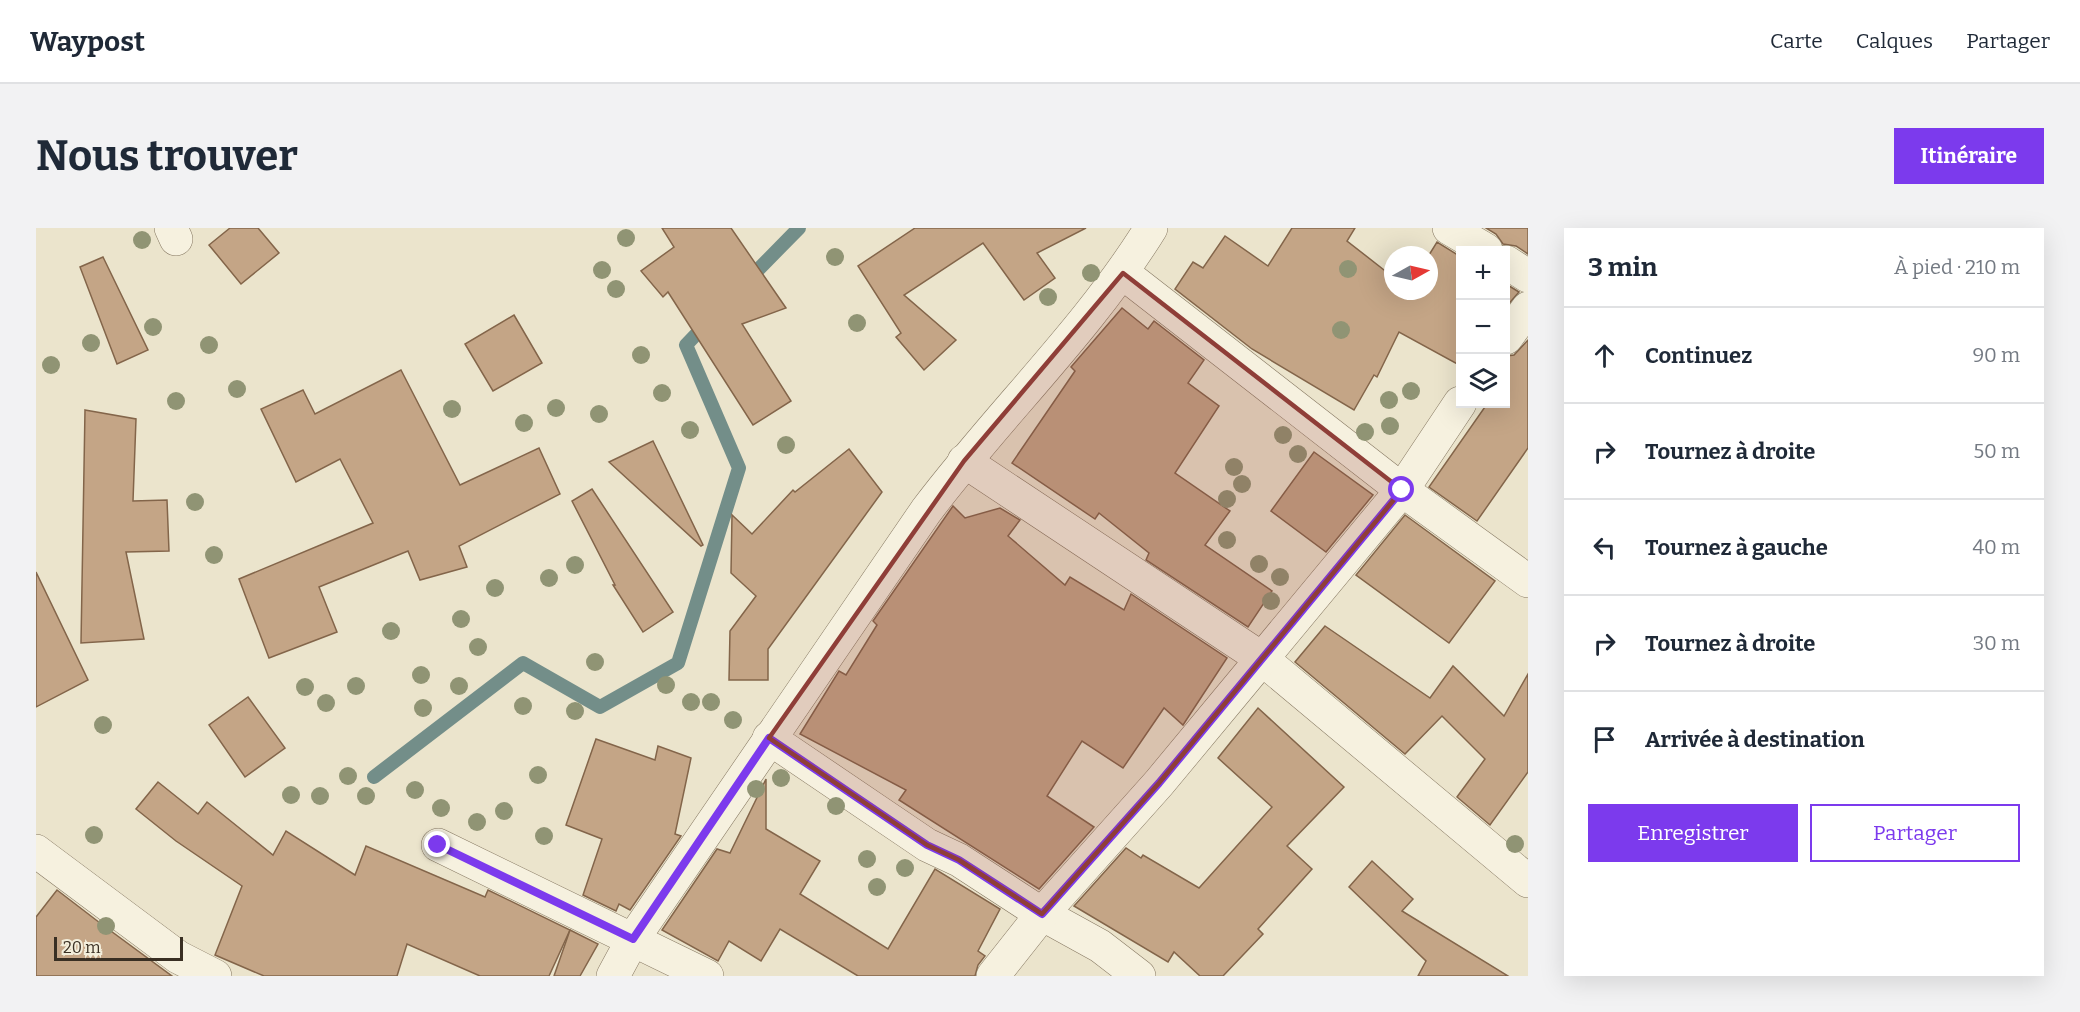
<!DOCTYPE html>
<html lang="fr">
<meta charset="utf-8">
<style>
:root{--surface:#fff;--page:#f2f2f3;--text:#1f2937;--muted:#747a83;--line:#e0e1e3;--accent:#7c3aed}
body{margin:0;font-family:Bitter,serif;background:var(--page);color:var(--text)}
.controls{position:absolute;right:18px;top:18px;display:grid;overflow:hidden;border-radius:0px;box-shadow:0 6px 24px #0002}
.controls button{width:54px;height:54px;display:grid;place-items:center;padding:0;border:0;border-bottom:2px solid var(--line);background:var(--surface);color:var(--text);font:30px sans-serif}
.compass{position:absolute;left:1348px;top:18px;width:54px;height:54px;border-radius:50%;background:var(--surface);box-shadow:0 6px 24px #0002;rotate:82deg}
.scale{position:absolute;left:18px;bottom:15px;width:129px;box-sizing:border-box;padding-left:6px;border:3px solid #392f23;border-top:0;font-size:16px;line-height:21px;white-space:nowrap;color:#392f23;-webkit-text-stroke:4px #f3eedb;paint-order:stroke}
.stop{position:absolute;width:18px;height:18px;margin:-14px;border:4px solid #7c3aed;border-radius:50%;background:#fff}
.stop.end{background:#7c3aed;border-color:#fff;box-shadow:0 2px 6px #0008}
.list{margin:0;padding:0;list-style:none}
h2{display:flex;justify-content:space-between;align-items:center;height:78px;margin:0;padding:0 24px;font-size:26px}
h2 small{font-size:20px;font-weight:400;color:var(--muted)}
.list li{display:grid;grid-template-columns:39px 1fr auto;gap:18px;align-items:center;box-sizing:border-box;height:96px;padding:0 24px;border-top:2px solid var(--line)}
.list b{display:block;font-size:22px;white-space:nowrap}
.list em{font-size:20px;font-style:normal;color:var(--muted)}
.actions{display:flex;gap:12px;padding:18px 24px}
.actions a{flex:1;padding:14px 0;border:2px solid var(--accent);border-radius:0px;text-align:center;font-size:21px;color:var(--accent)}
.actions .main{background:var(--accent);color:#fff}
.icon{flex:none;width:33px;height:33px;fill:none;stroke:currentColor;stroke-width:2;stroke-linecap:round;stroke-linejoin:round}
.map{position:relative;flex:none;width:1492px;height:748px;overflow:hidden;border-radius:0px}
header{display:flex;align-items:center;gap:36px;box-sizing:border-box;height:84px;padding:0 30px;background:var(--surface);border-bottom:2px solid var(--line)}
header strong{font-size:28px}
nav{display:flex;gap:33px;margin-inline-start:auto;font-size:21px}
.intro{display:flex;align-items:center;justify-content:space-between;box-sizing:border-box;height:144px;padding:0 36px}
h1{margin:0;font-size:42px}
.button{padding:15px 27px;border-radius:0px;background:var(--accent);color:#fff;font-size:21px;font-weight:700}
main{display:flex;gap:36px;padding:0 36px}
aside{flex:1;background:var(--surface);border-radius:0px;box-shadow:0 6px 24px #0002}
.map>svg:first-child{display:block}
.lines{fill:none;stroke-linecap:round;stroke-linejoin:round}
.stream{stroke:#738e89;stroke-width:14}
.building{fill:#c4a586;stroke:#83654a;stroke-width:1.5}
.minor-casing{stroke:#867862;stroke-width:34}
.minor{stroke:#f6f1df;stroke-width:33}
.tree{fill:#909474}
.route{stroke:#7c3aed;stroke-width:8}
.marked{fill:#8f3e38;fill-opacity:0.2;stroke:#8f3e38;stroke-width:4.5;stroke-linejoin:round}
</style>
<header>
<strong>Waypost</strong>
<nav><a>Carte</a><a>Calques</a><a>Partager</a></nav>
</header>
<div class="intro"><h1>Nous trouver</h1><a class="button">Itinéraire</a></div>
<main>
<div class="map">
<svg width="1492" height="748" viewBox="0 0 1492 748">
<rect width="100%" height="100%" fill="#ebe4cc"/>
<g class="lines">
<g class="stream">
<polyline points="710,54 763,0"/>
<polyline points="338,549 487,435 564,479 642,435 703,240 650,117 672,94"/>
</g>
</g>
<g class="building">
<polygon points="194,0 222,0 243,25 205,56 173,17"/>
<polygon points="626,0 695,0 750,80 706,96 755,173 717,197 632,64 627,69 605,43 638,19"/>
<polygon points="879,0 1050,0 1001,25 1019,50 988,72 947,15 868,67 920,112 888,142 860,109 865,105 822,38"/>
<polygon points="1256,0 1319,0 1311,13 1357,49 1357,63 1393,63 1393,27 1401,14 1425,29 1425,138 1363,104 1341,149 1338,147 1318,182 1216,121 1139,61 1157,34 1167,40 1189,8 1232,38"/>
<polygon points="1450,0 1492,0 1492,26 1480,18 1467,16 1460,6"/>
<polygon points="67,29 112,122 81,136 44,39"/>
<polygon points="1470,56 1483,64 1470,79"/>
<polygon points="1086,80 1112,101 1118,93 1168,132 1152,155 1183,178 1139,245 1194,283 1169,317 1236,363 1212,399 1110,332 1113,325 1063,285 1059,291 976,235 1039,143 1035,139"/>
<polygon points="478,87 506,135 457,163 429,116"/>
<polygon points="1492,112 1492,220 1441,293 1393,259 1451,176 1470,176 1470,128 1478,127"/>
<polygon points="365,142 424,257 503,220 524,266 423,318 431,339 384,352 372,323 283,359 301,404 233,430 203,351 337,295 304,231 260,254 225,181 267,162 279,186"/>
<polygon points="49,182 100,191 97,273 131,272 133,323 90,324 108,411 45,415"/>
<polygon points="617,213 667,317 665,318 573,234"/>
<polygon points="813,221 846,264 732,421 732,452 693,452 694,403 720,368 695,345 696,287 716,306 757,262 759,264"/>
<polygon points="1278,224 1337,267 1290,324 1235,283"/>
<polygon points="556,261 637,384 607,404 577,357 579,357 536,273"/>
<polygon points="917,278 929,290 964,280 984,292 972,308 1029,357 1034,349 1088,382 1095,366 1191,430 1147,497 1128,480 1087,540 1046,513 1011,568 1058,599 1003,661 863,572 870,562 764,506 803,443 810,447 841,397 837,393"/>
<polygon points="1369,287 1459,353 1413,415 1320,347"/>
<polygon points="0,344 52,452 0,479"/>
<polygon points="1289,398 1394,470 1417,438 1468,488 1492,446 1492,544 1454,597 1421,569 1449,531 1406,488 1369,526 1259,434"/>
<polygon points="212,469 249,520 209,549 173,497"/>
<polygon points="1222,480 1308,559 1251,618 1276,641 1222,701 1227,706 1187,748 1164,748 1138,724 1132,734 1038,678 1090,620 1105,630 1107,627 1163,660 1236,579 1182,530"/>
<polygon points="560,511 619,532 622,518 655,530 639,606 645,608 594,682 583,676 580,683 547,667 566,611 530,597"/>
<polygon points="730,551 730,601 784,633 764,666 852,721 899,641 964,681 942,723 949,728 942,737 939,748 822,748 744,701 725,733 693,713 682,733 626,702 681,621 694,625"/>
<polygon points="122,554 162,586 171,574 237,627 250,603 319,647 330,618 449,669 452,662 534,702 513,748 444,748 371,716 361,748 228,748 179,727 206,658 140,613 100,581"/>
<polygon points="1336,633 1377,671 1366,683 1472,748 1382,748 1390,733 1313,659"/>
<polygon points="21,662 64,695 136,748 0,748 0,689"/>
<polygon points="534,702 562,716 544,748 518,748"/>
</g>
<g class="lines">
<defs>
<g id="minor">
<polyline points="135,0 140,11"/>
<polyline points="1413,0 1450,22"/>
<polyline points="1470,34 1492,48"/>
<polyline points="1087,45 1366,262 1492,353"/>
<polyline points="1470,110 1492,80"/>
<polyline points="928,233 1225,430 1492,653"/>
<polyline points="733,510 891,617 923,632 1006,686 1064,718 1103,748"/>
<polyline points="402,617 671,748"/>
<polyline points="0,623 142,729 179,748"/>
<path d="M577 748 597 711 890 283C962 187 1052 102 1115 0"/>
<polyline points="957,748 1006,686 1123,555 1366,262 1424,175"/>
</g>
</defs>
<use href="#minor" class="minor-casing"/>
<use href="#minor" class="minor"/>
</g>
<g class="tree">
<circle cx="590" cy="10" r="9"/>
<circle cx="106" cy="12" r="9"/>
<circle cx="799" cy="29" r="9"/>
<circle cx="1312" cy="41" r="9"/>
<circle cx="566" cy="42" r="9"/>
<circle cx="1055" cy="45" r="9"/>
<circle cx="580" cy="61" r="9"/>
<circle cx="1012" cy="69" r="9"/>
<circle cx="821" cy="95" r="9"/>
<circle cx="117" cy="99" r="9"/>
<circle cx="1305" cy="102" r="9"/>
<circle cx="55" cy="115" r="9"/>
<circle cx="173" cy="117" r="9"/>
<circle cx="605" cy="127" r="9"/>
<circle cx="15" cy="137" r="9"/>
<circle cx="201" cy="161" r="9"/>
<circle cx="1375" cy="163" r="9"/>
<circle cx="626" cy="165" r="9"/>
<circle cx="1353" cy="172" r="9"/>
<circle cx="140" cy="173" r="9"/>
<circle cx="520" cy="180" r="9"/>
<circle cx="416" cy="181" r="9"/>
<circle cx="563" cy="186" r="9"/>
<circle cx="488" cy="195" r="9"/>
<circle cx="1354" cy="198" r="9"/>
<circle cx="654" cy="202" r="9"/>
<circle cx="1329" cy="204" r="9"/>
<circle cx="1247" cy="207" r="9"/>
<circle cx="750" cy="217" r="9"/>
<circle cx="1262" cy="226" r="9"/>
<circle cx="1198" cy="239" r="9"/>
<circle cx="1206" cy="256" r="9"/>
<circle cx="1191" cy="271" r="9"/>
<circle cx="159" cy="274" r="9"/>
<circle cx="1191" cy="312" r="9"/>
<circle cx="178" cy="327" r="9"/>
<circle cx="1223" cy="336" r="9"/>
<circle cx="539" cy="337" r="9"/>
<circle cx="1244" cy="349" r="9"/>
<circle cx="513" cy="350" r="9"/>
<circle cx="459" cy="360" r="9"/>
<circle cx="1235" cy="373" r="9"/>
<circle cx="425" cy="391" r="9"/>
<circle cx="355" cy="403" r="9"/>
<circle cx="442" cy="419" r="9"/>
<circle cx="559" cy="434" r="9"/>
<circle cx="385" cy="447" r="9"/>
<circle cx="630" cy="457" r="9"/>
<circle cx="320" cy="458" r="9"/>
<circle cx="423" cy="458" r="9"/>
<circle cx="269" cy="459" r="9"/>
<circle cx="655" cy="474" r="9"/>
<circle cx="675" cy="474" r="9"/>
<circle cx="290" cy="475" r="9"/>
<circle cx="487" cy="478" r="9"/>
<circle cx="387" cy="480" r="9"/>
<circle cx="539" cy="483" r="9"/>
<circle cx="697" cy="492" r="9"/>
<circle cx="67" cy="497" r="9"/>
<circle cx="502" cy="547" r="9"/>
<circle cx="312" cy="548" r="9"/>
<circle cx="745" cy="550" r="9"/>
<circle cx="720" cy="561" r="9"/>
<circle cx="379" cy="562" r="9"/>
<circle cx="255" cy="567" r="9"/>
<circle cx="284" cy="568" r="9"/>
<circle cx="330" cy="568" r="9"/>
<circle cx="800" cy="578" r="9"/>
<circle cx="405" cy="580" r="9"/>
<circle cx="468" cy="583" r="9"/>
<circle cx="441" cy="594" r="9"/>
<circle cx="58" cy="607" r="9"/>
<circle cx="508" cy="608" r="9"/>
<circle cx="1479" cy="616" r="9"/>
<circle cx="831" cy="631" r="9"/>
<circle cx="869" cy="640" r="9"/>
<circle cx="841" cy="659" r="9"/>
<circle cx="70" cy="698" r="9"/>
</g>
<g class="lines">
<polyline class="route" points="402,617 597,711 733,510 891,617 923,632 1006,686 1123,555 1366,262"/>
</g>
<path class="marked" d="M1087 45 1366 262 1123 555 1006 686 923 632 891 617 733 510 928 233Z"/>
</svg>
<div class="controls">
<button>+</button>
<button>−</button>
<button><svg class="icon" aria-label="layers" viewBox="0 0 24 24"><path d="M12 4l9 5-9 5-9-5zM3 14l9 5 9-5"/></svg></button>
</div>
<svg class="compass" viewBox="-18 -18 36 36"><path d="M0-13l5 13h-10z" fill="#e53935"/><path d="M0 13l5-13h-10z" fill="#747a83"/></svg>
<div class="scale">20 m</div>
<div class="stop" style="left:1366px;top:262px"></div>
<div class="stop end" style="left:402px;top:617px"></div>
</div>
<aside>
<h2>3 min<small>À pied · 210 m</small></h2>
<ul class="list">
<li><svg class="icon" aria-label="ahead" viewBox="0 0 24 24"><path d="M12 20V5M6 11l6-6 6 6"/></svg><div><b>Continuez</b></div><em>90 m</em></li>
<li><svg class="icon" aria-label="right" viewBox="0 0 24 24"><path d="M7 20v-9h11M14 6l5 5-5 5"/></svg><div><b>Tournez à droite</b></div><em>50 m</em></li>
<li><svg class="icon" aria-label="left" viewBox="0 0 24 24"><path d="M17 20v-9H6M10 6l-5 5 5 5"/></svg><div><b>Tournez à gauche</b></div><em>40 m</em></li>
<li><svg class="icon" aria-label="right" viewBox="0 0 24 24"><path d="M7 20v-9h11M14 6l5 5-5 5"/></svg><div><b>Tournez à droite</b></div><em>30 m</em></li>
<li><svg class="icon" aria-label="arrive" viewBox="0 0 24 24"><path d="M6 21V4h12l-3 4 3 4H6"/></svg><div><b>Arrivée à destination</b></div></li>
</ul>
<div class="actions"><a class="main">Enregistrer</a><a>Partager</a></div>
</aside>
</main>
